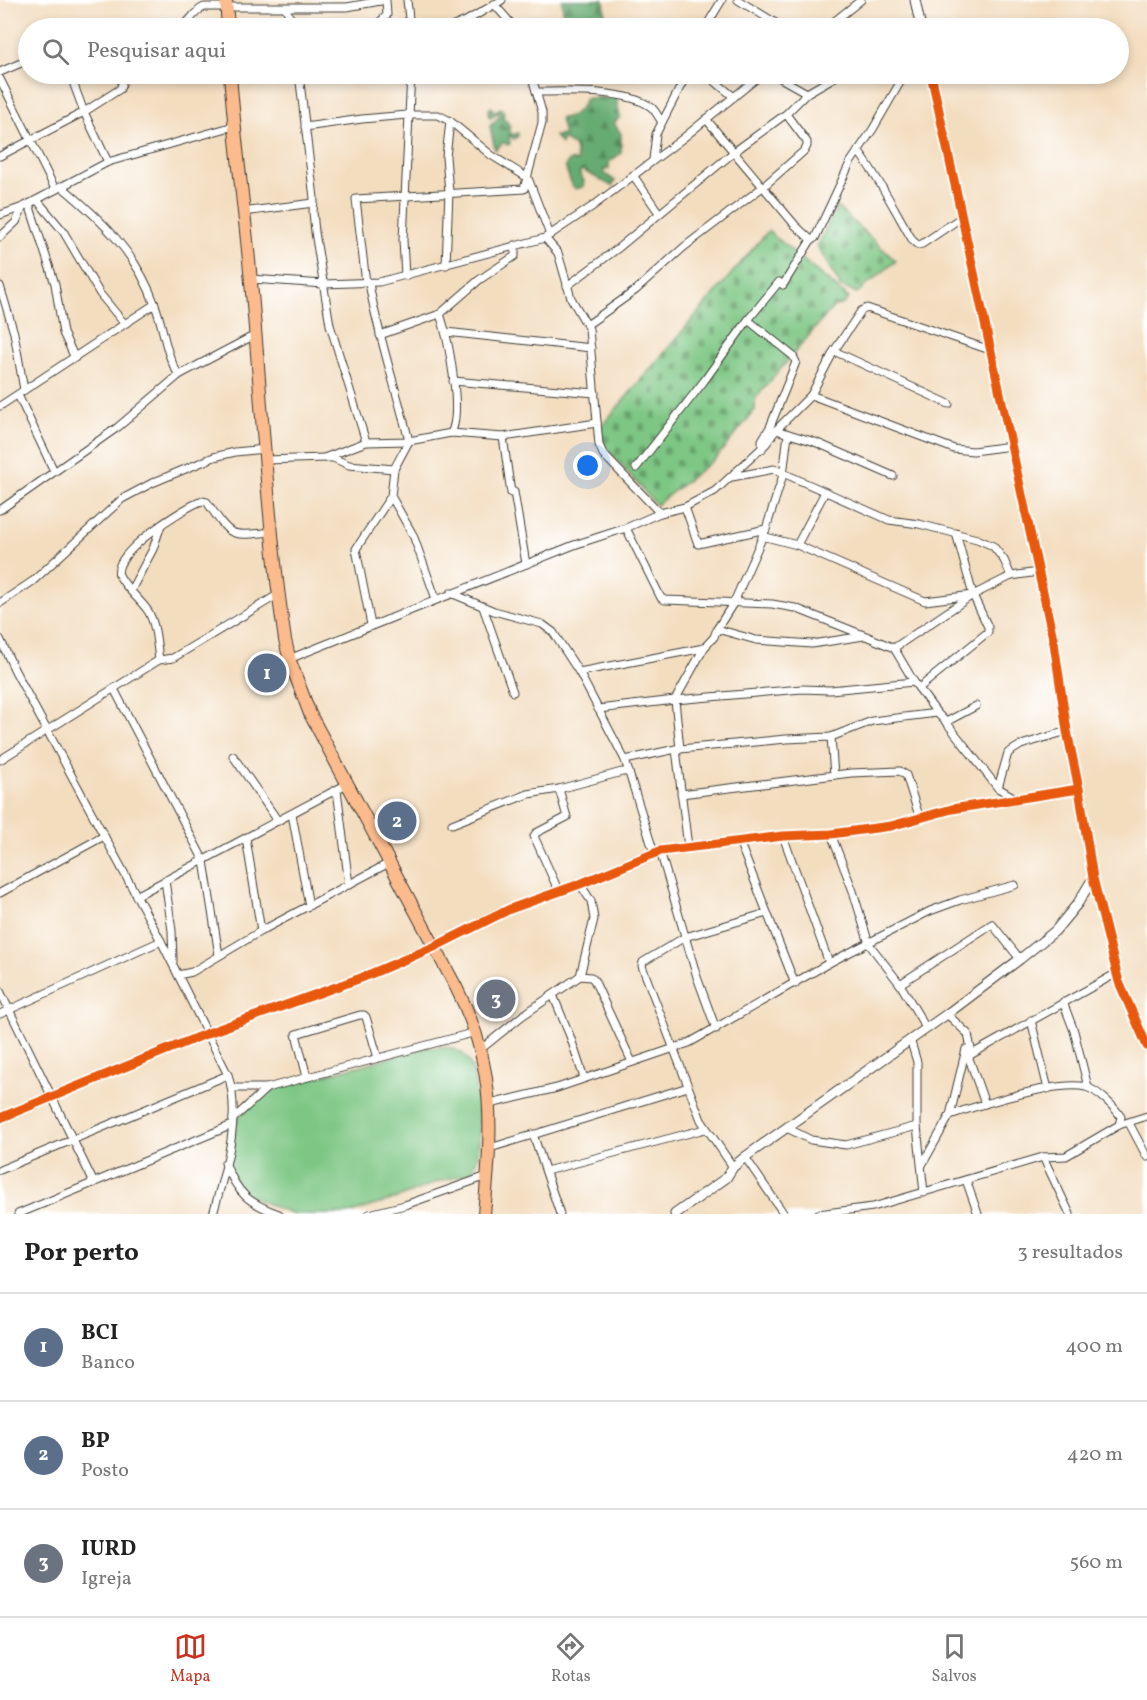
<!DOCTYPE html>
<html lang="pt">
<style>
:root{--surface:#fff;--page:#f2f2f2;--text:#222;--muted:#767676;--line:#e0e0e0;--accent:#c8321e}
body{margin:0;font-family:Vollkorn,serif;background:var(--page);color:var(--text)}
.you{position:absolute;left:588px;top:466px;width:21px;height:21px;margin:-15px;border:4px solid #fff;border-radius:50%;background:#1a73e8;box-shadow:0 0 0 9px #1a73e833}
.badge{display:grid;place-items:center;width:39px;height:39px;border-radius:50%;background:var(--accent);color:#fff;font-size:20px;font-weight:700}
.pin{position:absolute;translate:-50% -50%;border:3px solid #fff;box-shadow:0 2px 6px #0006}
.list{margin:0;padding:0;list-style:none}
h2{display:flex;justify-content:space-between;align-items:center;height:78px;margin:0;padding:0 24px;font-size:26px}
h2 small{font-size:20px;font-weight:400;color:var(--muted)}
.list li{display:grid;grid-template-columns:39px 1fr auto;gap:18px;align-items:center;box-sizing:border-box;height:108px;padding:0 24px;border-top:2px solid var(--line)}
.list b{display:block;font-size:22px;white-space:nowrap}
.list p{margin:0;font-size:20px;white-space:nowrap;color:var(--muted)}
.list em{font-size:20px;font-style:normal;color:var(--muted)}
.icon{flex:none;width:33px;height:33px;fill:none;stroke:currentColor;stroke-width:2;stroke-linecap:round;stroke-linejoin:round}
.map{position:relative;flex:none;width:1147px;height:1214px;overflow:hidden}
.search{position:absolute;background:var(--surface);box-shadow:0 3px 9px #0003;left:18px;right:18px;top:18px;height:66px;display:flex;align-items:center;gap:15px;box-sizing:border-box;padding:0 21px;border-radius:33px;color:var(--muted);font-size:22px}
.sheet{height:402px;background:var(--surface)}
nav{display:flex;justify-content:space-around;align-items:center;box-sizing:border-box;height:84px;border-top:2px solid var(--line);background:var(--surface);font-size:16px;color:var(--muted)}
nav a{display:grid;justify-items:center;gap:3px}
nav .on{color:var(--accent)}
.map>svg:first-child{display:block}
.grass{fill:#7dc683;stroke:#4c7150;stroke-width:1.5}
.forest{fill:url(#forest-firs);stroke:#416446;stroke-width:1.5}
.cemetery{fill:url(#cemetery-stones);stroke:#4c7150;stroke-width:1.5}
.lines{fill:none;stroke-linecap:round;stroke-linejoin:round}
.minor-casing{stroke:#3c3934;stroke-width:9}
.tertiary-casing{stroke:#3c3934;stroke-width:11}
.trunk-casing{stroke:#3c3934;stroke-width:14}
.minor{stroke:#fff;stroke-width:7}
.tertiary{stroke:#fff;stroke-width:9}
.trunk{stroke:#fbbb8d;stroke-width:12}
.cycleway-casing{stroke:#fff;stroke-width:13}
.cycleway{stroke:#e8590c;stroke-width:9}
</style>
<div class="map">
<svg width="1147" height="1214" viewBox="0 0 1147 1214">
<defs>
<pattern id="forest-firs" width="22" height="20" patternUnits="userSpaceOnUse" patternTransform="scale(1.5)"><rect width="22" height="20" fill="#66ab71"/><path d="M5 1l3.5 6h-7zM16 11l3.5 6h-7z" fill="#538a5c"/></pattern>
<pattern id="cemetery-stones" width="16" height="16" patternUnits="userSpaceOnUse" patternTransform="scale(1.5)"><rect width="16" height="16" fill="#7dc683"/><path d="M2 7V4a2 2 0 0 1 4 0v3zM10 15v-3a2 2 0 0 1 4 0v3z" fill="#66a06a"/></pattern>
</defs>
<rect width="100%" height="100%" fill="#fff"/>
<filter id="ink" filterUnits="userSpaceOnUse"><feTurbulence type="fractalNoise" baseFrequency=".0167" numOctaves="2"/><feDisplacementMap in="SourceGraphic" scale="12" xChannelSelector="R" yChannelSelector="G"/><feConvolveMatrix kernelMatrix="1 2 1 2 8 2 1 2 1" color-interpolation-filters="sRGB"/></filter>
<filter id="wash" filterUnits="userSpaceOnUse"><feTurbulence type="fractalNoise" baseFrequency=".008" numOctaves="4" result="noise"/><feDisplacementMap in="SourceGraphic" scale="24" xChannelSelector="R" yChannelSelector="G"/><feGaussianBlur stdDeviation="1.35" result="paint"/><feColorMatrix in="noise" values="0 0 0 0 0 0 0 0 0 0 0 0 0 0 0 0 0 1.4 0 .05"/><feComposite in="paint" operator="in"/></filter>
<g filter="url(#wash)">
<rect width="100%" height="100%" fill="#f3ddbf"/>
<path class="grass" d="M445 1047C454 1049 460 1050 466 1057 479 1072 481 1135 478 1155 477 1161 474 1167 472 1173L437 1182 400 1197 348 1214H294L272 1206 247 1195 232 1175 228 1162 236 1120 268 1090 426 1048Z"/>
<g class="forest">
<polygon points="562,0 604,0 607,28 561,28 559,26 564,20"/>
<path d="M616 97 620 117 614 123 621 134V153L609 162V169H604V173L615 181 612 186 582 170 579 173 584 181 583 187 576 189 572 186 565 166 570 160 577 162 575 146 563 139 561 144 555 136 564 135 560 118C572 119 582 109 585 98Z"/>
<polygon points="492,107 493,112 501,108 504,112 503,117 510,126 509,129 512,135 518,133 518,136 514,139 509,135 510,144 507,145 504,142 495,150 490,126 500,116 498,112 491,118 488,115 489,109"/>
</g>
<g class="cemetery">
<polygon points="837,207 896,261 857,293 841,287 817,246"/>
<polygon points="768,231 849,298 842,305 834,306 755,399 755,410 717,457 656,505 605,446 600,437 599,429"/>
</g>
</g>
<g filter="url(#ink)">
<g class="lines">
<defs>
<g id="minor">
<polyline points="407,0 410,28"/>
<polyline points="738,0 784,28"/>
<polyline points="494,4 515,28"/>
<polyline points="286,8 294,28"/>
<polyline points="342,26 357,28"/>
<path d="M171 28C193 26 188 15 204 7H347L386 0 387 15 374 28"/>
<polyline points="449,28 466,21 502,0"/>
<polyline points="705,28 722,0"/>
<polyline points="826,28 861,0"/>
<polyline points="911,28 920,23"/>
<polyline points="0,72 28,60"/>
<polyline points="70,74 84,112 108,162"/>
<polyline points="299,74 314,198 313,212 315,232 330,325 366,442"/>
<polyline points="706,74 734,97"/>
<polyline points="773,74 807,93"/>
<polyline points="0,79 55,189"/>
<path d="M537 92C567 92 627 89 651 107 656 111 658 117 662 122"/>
<polyline points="706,119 795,225 811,240"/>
<polyline points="305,127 362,119 407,115 438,115 450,121 491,155 528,178 550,235"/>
<path d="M858 151C880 179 895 211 913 241L918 245 922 244 962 217"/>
<polyline points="0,156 84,112 120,89 122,84 121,74"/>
<polyline points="653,160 656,134 687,74"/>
<polyline points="633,175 659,213"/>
<path d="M61 186C102 220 137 254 155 305 164 328 165 355 179 375"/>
<polyline points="37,200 63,231 100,294 124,323"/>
<polyline points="29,204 55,284 63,333 75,358"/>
<polyline points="242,212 314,203"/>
<polyline points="0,215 23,207 108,162 234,126"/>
<polyline points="0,237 16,222 23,207"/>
<polyline points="545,238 558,253 571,298 589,329 599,445 603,454 660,513"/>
<polyline points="446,265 449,192 446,157 450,121"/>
<polyline points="405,276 403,240 411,74"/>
<polyline points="251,279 324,284 379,282 545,238 593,206 682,139 762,74"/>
<polyline points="366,283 356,199 524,189 542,123 542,112 531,74"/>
<path d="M369 283C378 336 396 388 409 441L394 469 391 496 356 549 371 625"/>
<polyline points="0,286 14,333 24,390"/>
<polyline points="567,286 617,249 734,152 786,114 807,93 840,74"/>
<path d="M440 314C448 337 463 412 451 433"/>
<polyline points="748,320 793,356 796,362 770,427 762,440 762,449"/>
<polyline points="587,325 636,290 684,247 764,186 805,150 807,146 807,142 786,114"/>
<polyline points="446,332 591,348"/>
<polyline points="380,335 440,314 479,280 515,256 515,245"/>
<polyline points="834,351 949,404"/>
<polyline points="453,381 595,393"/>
<polyline points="18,395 54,471"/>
<polyline points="811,395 954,449 973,451 1011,446"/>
<polyline points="0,406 155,304"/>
<polyline points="776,430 815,442 893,476"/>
<polyline points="503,437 511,493 514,492 526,564"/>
<polyline points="324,458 366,442 409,441 451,433 503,437 597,423"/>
<polyline points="266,460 324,458 333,458 349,465 394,469"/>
<polyline points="636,468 704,381 748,320 779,282 783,285 811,240 815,238 850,163 873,129 905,74"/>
<polyline points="732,477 774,469 889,520 919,524 977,539 993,546 1004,560 1011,576 1038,572"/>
<polyline points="391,496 413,535 436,599"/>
<polyline points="685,507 698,544 766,529"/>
<polyline points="0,510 118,427 179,375 255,335"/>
<polyline points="626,528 661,598 665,600 772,604 795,608 866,636 894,648 914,682 937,713 946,722 998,788 1015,798"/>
<polyline points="762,536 797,545 925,601 973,595 1011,576"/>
<polyline points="797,545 825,492"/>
<polyline points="131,590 153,549 161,525"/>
<polyline points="451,593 494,611 542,624 553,632 579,672 625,760 654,853"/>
<polyline points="0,603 33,581 122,499 152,483 214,457 235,452 265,449"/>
<polyline points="483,607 513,692"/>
<polyline points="717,629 756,640 812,644 864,636"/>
<path d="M0 639 15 671 161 941 228 1075C242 1119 225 1171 213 1214"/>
<polyline points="894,648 971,596"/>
<polyline points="289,659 574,545 626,528 660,513 685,507 715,491 766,444 776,430 811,395 834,351 861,311 867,308 990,350"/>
<path d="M159 660C157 645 156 624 148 611 140 599 125 588 119 575 111 554 184 507 202 501L207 502C232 539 229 536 273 532"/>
<polyline points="579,672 704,648"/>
<polyline points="919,688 988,632 988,627 973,595 956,533"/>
<polyline points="114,689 204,861 219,955"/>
<polyline points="598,709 675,700 802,689 830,690 914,682"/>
<polyline points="946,722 976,706"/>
<polyline points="831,737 834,775"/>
<polyline points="680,749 786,739 831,737 872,721 937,713"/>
<polyline points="233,756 278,821"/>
<polyline points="0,760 159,660 173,658 279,594"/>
<polyline points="625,760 676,749"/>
<polyline points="998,788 1008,753 1021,745 1067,731"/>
<polyline points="559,789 567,817 536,833 534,836 559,892"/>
<polyline points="337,790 349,885"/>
<polyline points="681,794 851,773 900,771 906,775 920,819"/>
<polyline points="292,814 309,906"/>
<polyline points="452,824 528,794 559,789 622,772 629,772"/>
<polyline points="831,834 853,891 869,944 900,984 926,1028"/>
<polyline points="783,836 829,963"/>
<polyline points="246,838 261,931"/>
<polyline points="739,841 795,984"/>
<polyline points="688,847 676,749 680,749 675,700 704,648 714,637 717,629 734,602 766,529 783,475 788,434"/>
<polyline points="660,851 697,977 716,1029"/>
<polyline points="1093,878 1119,982 1147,1046"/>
<polyline points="165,880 172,931 173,961"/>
<polyline points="0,893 104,836"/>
<polyline points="136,896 347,784"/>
<polyline points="178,975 192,972 261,931 389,863"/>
<polyline points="580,976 591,977 594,980 632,1062"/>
<polyline points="900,984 992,924 1020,959"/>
<polyline points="0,991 94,1183"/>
<polyline points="553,995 570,1036 584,1078"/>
<polyline points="1063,1002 1074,1031 1088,1087"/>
<polyline points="0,1014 161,941"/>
<polyline points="1031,1020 1048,1089"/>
<polyline points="910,1039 917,1062 917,1126 924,1193"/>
<polyline points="481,1049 522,1016 580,976 594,919 591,901 580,884"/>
<polyline points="966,1050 985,1104"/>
<polyline points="972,1054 1117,973"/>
<polyline points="307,1077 296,1034 360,1015 364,1015 366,1017 378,1058"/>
<polyline points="232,1088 267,1088 476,1032"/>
<polyline points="490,1104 557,1088 689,1043 829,963 930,911 960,900 1015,885"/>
<path d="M950 1115C980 1105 1056 1080 1086 1087 1097 1090 1115 1107 1121 1117L1119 1125"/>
<polyline points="0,1118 208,1033 361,978 434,947 510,909 580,884 660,851 783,836 831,834 891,826 952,809 1079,789"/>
<polyline points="233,1119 267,1088"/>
<polyline points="1129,1123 1147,1157"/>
<polyline points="787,1128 811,1140 846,1145 917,1126"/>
<polyline points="533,1134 560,1214"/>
<polyline points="490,1148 688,1087"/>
<polyline points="745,1157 784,1214"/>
<polyline points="1043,1157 1070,1214"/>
<path d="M225 1163C238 1194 248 1203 279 1214"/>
<polyline points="922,1165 950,1115 966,1049 972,1054 968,1034 947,1014"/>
<polyline points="733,1167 701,1120 642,966 643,962 685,937 767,913"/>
<polyline points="0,1170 228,1075"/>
<polyline points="546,1171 705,1129"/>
<polyline points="966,1180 978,1214"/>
<polyline points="18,1214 232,1125"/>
<polyline points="369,1214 405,1205 487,1176"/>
<polyline points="818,1214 873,1207 1043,1157 1066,1156 1119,1125 1147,1116"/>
</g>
<g id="tertiary">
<polyline points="915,0 921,28"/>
<polyline points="675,1214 726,1178 733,1167 745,1157 947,1014 1020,959 1055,931 1078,903 1093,878 1079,789 1067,731 1054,643 931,74"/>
</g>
<g id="trunk">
<polyline points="226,0 228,28"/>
<path d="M230 74C235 143 245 212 251 282 262 401 267 522 285 640L290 661 310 714 456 987C497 1066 492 1129 484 1214"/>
</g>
</defs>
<use href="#minor" class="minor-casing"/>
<use href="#tertiary" class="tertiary-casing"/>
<use href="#trunk" class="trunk-casing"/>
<use href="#minor" class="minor"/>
<use href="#tertiary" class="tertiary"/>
<use href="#trunk" class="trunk"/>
<defs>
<g id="cycleway">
<polyline points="931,74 1054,643 1067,731 1079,789 1093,878 1119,982 1147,1046"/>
<polyline points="0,1118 208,1033 361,978 434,947 510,909 580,884 660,851 783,836 831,834 891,826 952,809 1079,789"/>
</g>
</defs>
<use href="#cycleway" class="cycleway-casing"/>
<use href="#cycleway" class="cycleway"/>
</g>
</g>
</svg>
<div class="you"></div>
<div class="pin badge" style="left:267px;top:673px;background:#5c6f8a">1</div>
<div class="pin badge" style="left:397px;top:821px;background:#5c6f8a">2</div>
<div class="pin badge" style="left:496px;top:999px;background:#6b7280">3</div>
<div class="search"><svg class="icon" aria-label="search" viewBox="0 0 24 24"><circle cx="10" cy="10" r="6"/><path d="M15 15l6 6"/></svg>Pesquisar aqui</div>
</div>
<section class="sheet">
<h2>Por perto<small>3 resultados</small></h2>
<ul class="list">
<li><span class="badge" style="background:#5c6f8a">1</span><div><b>BCI</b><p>Banco</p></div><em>400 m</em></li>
<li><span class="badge" style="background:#5c6f8a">2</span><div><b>BP</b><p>Posto</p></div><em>420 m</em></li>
<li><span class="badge" style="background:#6b7280">3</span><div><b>IURD</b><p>Igreja</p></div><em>560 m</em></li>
</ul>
</section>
<nav>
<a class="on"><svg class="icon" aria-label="map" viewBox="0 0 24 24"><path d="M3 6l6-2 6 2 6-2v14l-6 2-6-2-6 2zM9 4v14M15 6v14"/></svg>Mapa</a>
<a><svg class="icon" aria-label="directions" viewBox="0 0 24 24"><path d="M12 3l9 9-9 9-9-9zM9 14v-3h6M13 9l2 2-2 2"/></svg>Rotas</a>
<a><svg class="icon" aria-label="saved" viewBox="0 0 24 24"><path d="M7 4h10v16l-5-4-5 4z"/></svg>Salvos</a>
</nav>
